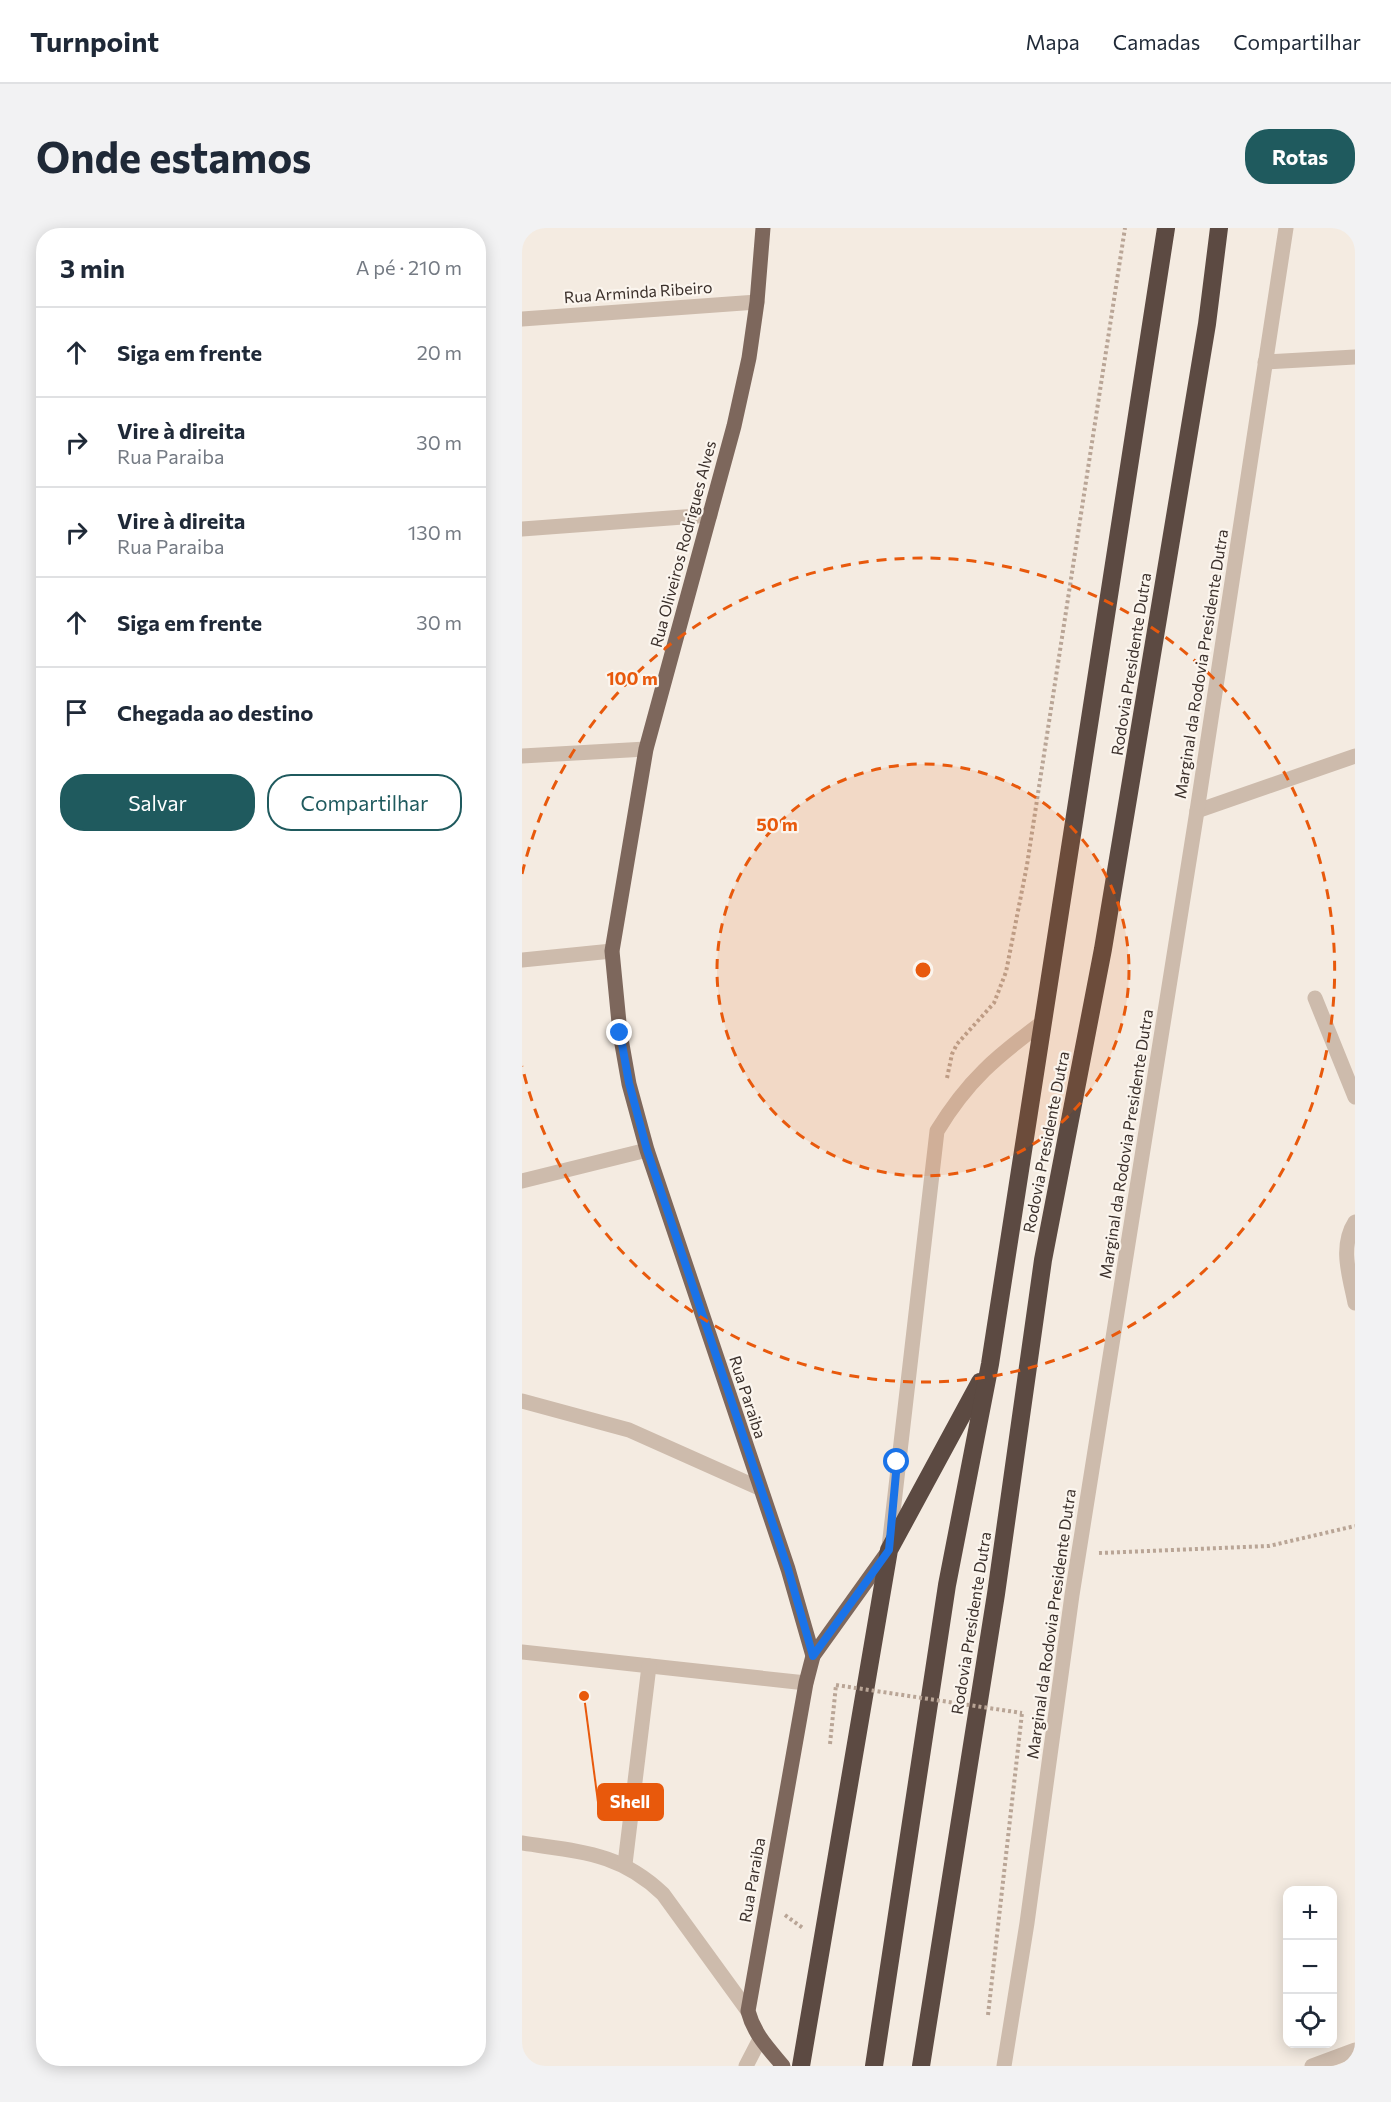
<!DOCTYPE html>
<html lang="pt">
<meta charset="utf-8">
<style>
:root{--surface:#fff;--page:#f2f2f3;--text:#1f2937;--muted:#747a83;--line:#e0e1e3;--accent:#1f5a5e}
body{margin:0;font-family:Commissioner,sans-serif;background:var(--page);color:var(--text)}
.controls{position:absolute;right:18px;bottom:18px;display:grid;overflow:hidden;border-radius:12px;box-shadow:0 3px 15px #0003}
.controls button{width:54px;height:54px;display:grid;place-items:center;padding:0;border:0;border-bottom:2px solid var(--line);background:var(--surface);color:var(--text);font:30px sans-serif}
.stop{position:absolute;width:18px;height:18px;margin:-14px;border:4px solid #1a73e8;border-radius:50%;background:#fff}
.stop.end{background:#1a73e8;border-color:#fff;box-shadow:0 2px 6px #0008}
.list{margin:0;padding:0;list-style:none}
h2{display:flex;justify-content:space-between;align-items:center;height:78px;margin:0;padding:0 24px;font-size:26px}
h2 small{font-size:20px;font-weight:400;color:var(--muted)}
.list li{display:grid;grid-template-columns:39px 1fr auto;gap:18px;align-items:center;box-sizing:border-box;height:90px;padding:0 24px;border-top:2px solid var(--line)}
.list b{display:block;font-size:22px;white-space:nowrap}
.list p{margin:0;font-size:20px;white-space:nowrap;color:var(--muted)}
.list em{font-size:20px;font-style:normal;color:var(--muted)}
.actions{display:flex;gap:12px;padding:18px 24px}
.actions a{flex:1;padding:14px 0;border:2px solid var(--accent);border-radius:24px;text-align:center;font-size:21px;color:var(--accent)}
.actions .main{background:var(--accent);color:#fff}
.icon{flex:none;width:33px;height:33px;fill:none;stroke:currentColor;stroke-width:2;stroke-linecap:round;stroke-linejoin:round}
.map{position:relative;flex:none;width:833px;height:1838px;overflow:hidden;border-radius:24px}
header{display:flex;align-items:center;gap:36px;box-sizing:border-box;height:84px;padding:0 30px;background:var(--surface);border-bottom:2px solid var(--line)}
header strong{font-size:28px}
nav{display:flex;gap:33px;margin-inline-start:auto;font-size:21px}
.intro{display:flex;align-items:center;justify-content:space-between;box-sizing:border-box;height:144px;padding:0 36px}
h1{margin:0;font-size:42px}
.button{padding:15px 27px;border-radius:24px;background:var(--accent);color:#fff;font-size:21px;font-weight:700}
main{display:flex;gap:36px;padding:0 36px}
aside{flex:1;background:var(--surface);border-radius:24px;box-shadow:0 3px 15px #0003}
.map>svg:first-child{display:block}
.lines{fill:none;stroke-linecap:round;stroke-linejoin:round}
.path{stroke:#b9a596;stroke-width:4;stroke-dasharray:3 3;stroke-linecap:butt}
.minor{stroke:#cdbbac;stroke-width:15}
.major{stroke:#7d675c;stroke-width:15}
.highway{stroke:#5c4a42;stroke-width:18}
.path-bridge{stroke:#b9a596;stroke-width:4;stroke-dasharray:3 3;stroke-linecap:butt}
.route{stroke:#1a73e8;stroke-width:8}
.ring{fill:none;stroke:#e8590c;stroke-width:3;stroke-dasharray:10 8}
.labels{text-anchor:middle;stroke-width:4.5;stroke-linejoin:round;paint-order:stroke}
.street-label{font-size:16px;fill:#3b302b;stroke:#fbf5ee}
.centre{fill:#e8590c;stroke:#fbf5ee;stroke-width:3}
.ring-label{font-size:18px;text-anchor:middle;font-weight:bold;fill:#e8590c;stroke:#fbf5ee;stroke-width:4.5;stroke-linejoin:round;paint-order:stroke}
.leader{fill:none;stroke:#e8590c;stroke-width:2}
.callout-dot{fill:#e8590c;stroke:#fbf5ee;stroke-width:2}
.callout{fill:#e8590c;stroke:#e8590c;stroke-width:2}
.callout-label{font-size:18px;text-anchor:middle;font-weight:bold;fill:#fff}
</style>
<header>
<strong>Turnpoint</strong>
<nav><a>Mapa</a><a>Camadas</a><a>Compartilhar</a></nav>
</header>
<div class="intro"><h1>Onde estamos</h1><a class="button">Rotas</a></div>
<main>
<aside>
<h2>3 min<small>A pé · 210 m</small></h2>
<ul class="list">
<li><svg class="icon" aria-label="ahead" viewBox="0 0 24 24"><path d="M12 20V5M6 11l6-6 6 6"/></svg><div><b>Siga em frente</b></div><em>20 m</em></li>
<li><svg class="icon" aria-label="right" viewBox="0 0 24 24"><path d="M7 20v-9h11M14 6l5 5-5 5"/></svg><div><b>Vire à direita</b><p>Rua Paraiba</p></div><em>30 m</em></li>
<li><svg class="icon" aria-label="right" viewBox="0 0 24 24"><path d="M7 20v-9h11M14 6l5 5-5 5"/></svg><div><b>Vire à direita</b><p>Rua Paraiba</p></div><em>130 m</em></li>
<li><svg class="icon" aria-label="ahead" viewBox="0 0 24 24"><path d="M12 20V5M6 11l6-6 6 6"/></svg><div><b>Siga em frente</b></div><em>30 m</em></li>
<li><svg class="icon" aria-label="arrive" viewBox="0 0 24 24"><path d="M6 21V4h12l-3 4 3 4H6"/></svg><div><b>Chegada ao destino</b></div></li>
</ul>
<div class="actions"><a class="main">Salvar</a><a>Compartilhar</a></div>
</aside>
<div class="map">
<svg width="833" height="1838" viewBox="0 0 833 1838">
<rect width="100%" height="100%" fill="#f4ebe1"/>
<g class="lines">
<g class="path">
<polyline points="425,850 430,826 435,816 472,775 484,744 505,637 603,0"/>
<polyline points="577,1325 747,1318 833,1298"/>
<polyline points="308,1516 314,1457"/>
<polyline points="263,1687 281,1700"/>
<polyline points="466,1787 500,1485"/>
</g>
<g class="minor">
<polyline points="0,91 235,74"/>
<polyline points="743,134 833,129"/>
<polyline points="0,301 188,287"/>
<polyline points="0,528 124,521"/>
<polyline points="675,583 833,528"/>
<polyline points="0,732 90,723"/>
<polyline points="793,770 833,869"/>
<polyline points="0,953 125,922"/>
<path d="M833 994C817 1019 828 1049 833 1075"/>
<polyline points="0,1173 107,1202 237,1260"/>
<path d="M367 1319 415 903C446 852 474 829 521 794"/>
<polyline points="0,1424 284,1455"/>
<path d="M0 1615C58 1624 97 1624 141 1666L226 1783"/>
<polyline points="103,1636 127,1438"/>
<polyline points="224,1838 238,1811"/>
<polyline points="482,1838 505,1695 550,1367 675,583 764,0"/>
<polyline points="790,1838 833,1822"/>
</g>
<g class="major">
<polyline points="241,0 235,74 227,130 212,198 124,521 90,723 98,805 107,856 125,922 266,1341 291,1428"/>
<path d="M261 1838C246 1820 232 1806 226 1783L284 1455 291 1428 367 1322"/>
</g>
<g class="highway">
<polyline points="279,1838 367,1322 458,1154"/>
<polyline points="352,1838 425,1357 468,1136 644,0"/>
<polyline points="399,1838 474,1366 521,1032 581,721 685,96 697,0"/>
</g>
<polyline class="path-bridge" points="314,1457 500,1485"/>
</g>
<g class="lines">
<polyline class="route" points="98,805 107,855 125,922 266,1341 291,1428 367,1322 375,1234"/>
</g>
<circle cx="401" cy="742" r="206" fill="#e8590c" fill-opacity=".12"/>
<g class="ring">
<circle cx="401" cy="742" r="206"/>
<path d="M0 646A412 412 0 1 1 0 838"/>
</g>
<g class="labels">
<g class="street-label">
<text transform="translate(116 64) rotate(-4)" y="6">Rua Arminda Ribeiro</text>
<text transform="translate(161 316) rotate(-75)" y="6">Rua Oliveiros Rodrigues Alves</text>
<text transform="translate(609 436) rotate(-81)" y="6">Rodovia Presidente Dutra</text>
<text transform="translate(679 436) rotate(-81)" y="6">Marginal da Rodovia Presidente Dutra</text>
<text transform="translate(524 914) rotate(-79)" y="6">Rodovia Presidente Dutra</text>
<text transform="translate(604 916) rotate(-81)" y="6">Marginal da Rodovia Presidente Dutra</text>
<text transform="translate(226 1169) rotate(72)" y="6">Rua Paraiba</text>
<text transform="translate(449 1395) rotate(-81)" y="6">Rodovia Presidente Dutra</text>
<text transform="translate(529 1396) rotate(-82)" y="6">Marginal da Rodovia Presidente Dutra</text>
<text transform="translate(230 1652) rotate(-80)" y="6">Rua Paraiba</text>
</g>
</g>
<circle cx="401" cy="742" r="9" class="centre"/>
<g class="ring-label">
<text x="110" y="457">100 m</text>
<text x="255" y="603">50 m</text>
</g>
<path class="leader" d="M62 1468L76 1574"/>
<circle class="callout-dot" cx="62" cy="1468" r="6"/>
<rect class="callout" x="76" y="1556" width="65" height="36" rx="6"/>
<g class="callout-label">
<text x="108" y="1580">Shell</text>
</g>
</svg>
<div class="controls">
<button>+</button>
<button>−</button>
<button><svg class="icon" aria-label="locate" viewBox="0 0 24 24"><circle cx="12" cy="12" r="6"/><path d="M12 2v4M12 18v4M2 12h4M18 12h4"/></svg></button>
</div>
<div class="stop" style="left:375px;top:1234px"></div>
<div class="stop end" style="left:98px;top:805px"></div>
</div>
</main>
